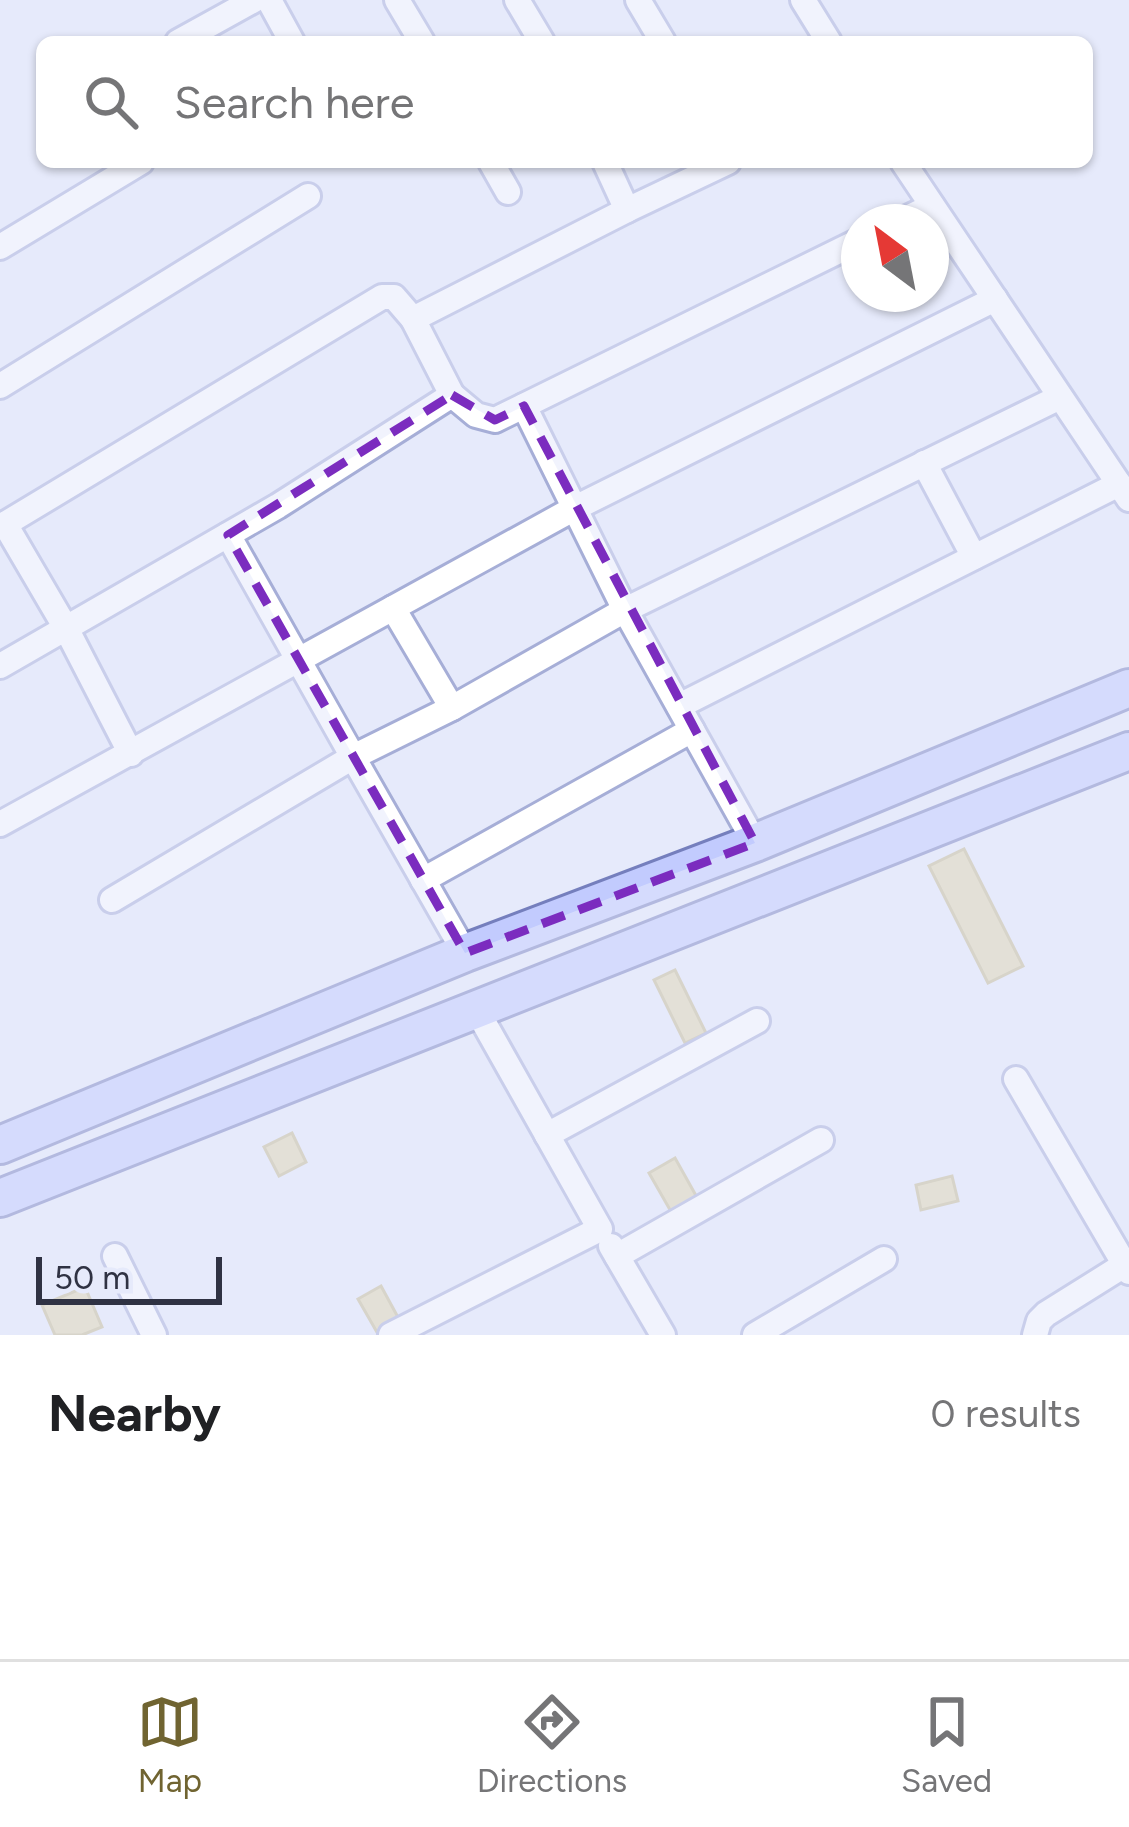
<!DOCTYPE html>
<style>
:root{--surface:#fff;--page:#f2f2f2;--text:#202124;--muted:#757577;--line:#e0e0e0;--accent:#706431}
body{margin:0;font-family:Figtree,sans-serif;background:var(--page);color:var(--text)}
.compass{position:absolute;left:841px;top:204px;width:108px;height:108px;border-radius:50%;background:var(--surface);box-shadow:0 3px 9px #0004;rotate:328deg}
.scale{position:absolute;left:36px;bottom:30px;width:186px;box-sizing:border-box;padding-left:12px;border:6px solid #2f3243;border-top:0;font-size:33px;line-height:42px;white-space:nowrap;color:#2f3243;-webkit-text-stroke:9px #e6eafb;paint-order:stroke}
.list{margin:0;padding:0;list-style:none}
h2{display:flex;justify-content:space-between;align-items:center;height:156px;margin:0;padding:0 48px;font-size:51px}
h2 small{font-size:39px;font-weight:400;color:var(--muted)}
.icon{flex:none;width:66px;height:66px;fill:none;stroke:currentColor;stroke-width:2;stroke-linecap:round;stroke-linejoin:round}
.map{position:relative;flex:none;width:1129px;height:1335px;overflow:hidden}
.search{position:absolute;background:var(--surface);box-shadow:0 3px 9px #0004;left:36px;right:36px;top:36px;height:132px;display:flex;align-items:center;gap:30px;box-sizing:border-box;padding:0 42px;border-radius:18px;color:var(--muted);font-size:45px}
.sheet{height:324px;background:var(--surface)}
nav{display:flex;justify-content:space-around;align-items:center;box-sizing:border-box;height:168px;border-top:3px solid var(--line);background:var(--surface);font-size:33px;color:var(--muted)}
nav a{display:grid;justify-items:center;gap:6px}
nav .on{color:var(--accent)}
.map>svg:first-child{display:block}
.building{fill:#e1d6aa;stroke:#c5ba8f;stroke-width:3}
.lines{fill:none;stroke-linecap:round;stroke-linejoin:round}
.minor-casing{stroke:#a6aed7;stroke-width:30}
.primary-casing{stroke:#757fbd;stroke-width:42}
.minor{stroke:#fff;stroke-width:24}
.primary{stroke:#c2cbfe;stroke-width:36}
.marked{fill:none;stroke:#7b2cbf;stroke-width:9;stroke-dasharray:24 15;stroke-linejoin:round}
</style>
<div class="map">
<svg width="1129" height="1335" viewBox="0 0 1129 1335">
<rect width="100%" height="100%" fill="#e6eafb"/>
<g class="building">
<polygon points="964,849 1023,966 988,983 929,866"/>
<polygon points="675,970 706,1033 685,1043 654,980"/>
<polygon points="292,1133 306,1162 279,1176 264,1147"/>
<polygon points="675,1158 699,1201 673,1215 649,1173"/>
<polygon points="952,1176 958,1201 921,1210 916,1185"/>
<polygon points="381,1286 400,1321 378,1334 358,1299"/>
<polygon points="85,1287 102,1327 82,1335 55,1335 42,1305"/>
</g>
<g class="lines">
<defs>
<g id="minor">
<polyline points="269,0 292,42"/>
<polyline points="397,0 422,42"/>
<polyline points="517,0 542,42"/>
<polyline points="638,0 663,42"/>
<polyline points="803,0 829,42"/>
<polyline points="178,42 254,0"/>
<polyline points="491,162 508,192"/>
<polyline points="605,162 627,210 728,162"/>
<polyline points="903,162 1129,499"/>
<polyline points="899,222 932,206"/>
<polyline points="0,247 141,162"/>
<polyline points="0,386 308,196"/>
<polyline points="452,395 413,319 627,210"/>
<polyline points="524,406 625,610 755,843"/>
<polyline points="924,463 974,557"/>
<polyline points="5,524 67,630 131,754"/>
<polyline points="0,527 382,297 394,297 413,319"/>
<polyline points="393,608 452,708"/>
<polyline points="0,666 278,506 452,395 476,415 495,420 859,241"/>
<polyline points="679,706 1119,484"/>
<polyline points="0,824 575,508 995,299"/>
<polyline points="423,880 692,730"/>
<polyline points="112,900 353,757 228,535"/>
<polyline points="465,953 353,757 452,708 625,610 1060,397"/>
<polyline points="1016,1079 1129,1272"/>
<polyline points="547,1135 757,1021"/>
<polyline points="611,1246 663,1335"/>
<polyline points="115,1256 154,1335"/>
<polyline points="617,1256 821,1140"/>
<polyline points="391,1335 600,1229 475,1007"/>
<polyline points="755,1335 884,1259"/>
<polyline points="1035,1335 1039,1321 1046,1314 1129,1262"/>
</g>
<g id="primary">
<polyline points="0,1145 465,953 755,843 1129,688"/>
<polyline points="0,1198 1129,751"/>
</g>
</defs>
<use href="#minor" class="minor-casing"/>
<use href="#primary" class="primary-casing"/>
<use href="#minor" class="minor"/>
<use href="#primary" class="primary"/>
</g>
<path d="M0 0H1129V1335H0ZM452 395 495 420 524 406 755 843 465 953 228 535Z" fill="#e6eafb" fill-opacity=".55" fill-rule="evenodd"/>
<path class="marked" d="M452 395 495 420 524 406 755 843 465 953 228 535Z"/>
</svg>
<svg class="compass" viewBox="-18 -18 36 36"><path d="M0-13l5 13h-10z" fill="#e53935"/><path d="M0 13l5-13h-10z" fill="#757577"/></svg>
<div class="scale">50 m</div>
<div class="search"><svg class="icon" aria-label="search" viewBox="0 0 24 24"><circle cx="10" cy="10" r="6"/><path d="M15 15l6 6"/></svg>Search here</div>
</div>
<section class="sheet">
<h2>Nearby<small>0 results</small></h2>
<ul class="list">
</ul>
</section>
<nav>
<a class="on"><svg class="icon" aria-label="map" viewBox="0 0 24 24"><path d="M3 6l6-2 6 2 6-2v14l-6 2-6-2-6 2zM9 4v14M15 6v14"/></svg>Map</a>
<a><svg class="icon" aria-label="directions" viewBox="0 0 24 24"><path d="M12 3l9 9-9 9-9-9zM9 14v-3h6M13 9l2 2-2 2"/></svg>Directions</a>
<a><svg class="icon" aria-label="saved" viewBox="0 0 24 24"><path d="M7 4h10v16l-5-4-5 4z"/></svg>Saved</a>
</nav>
